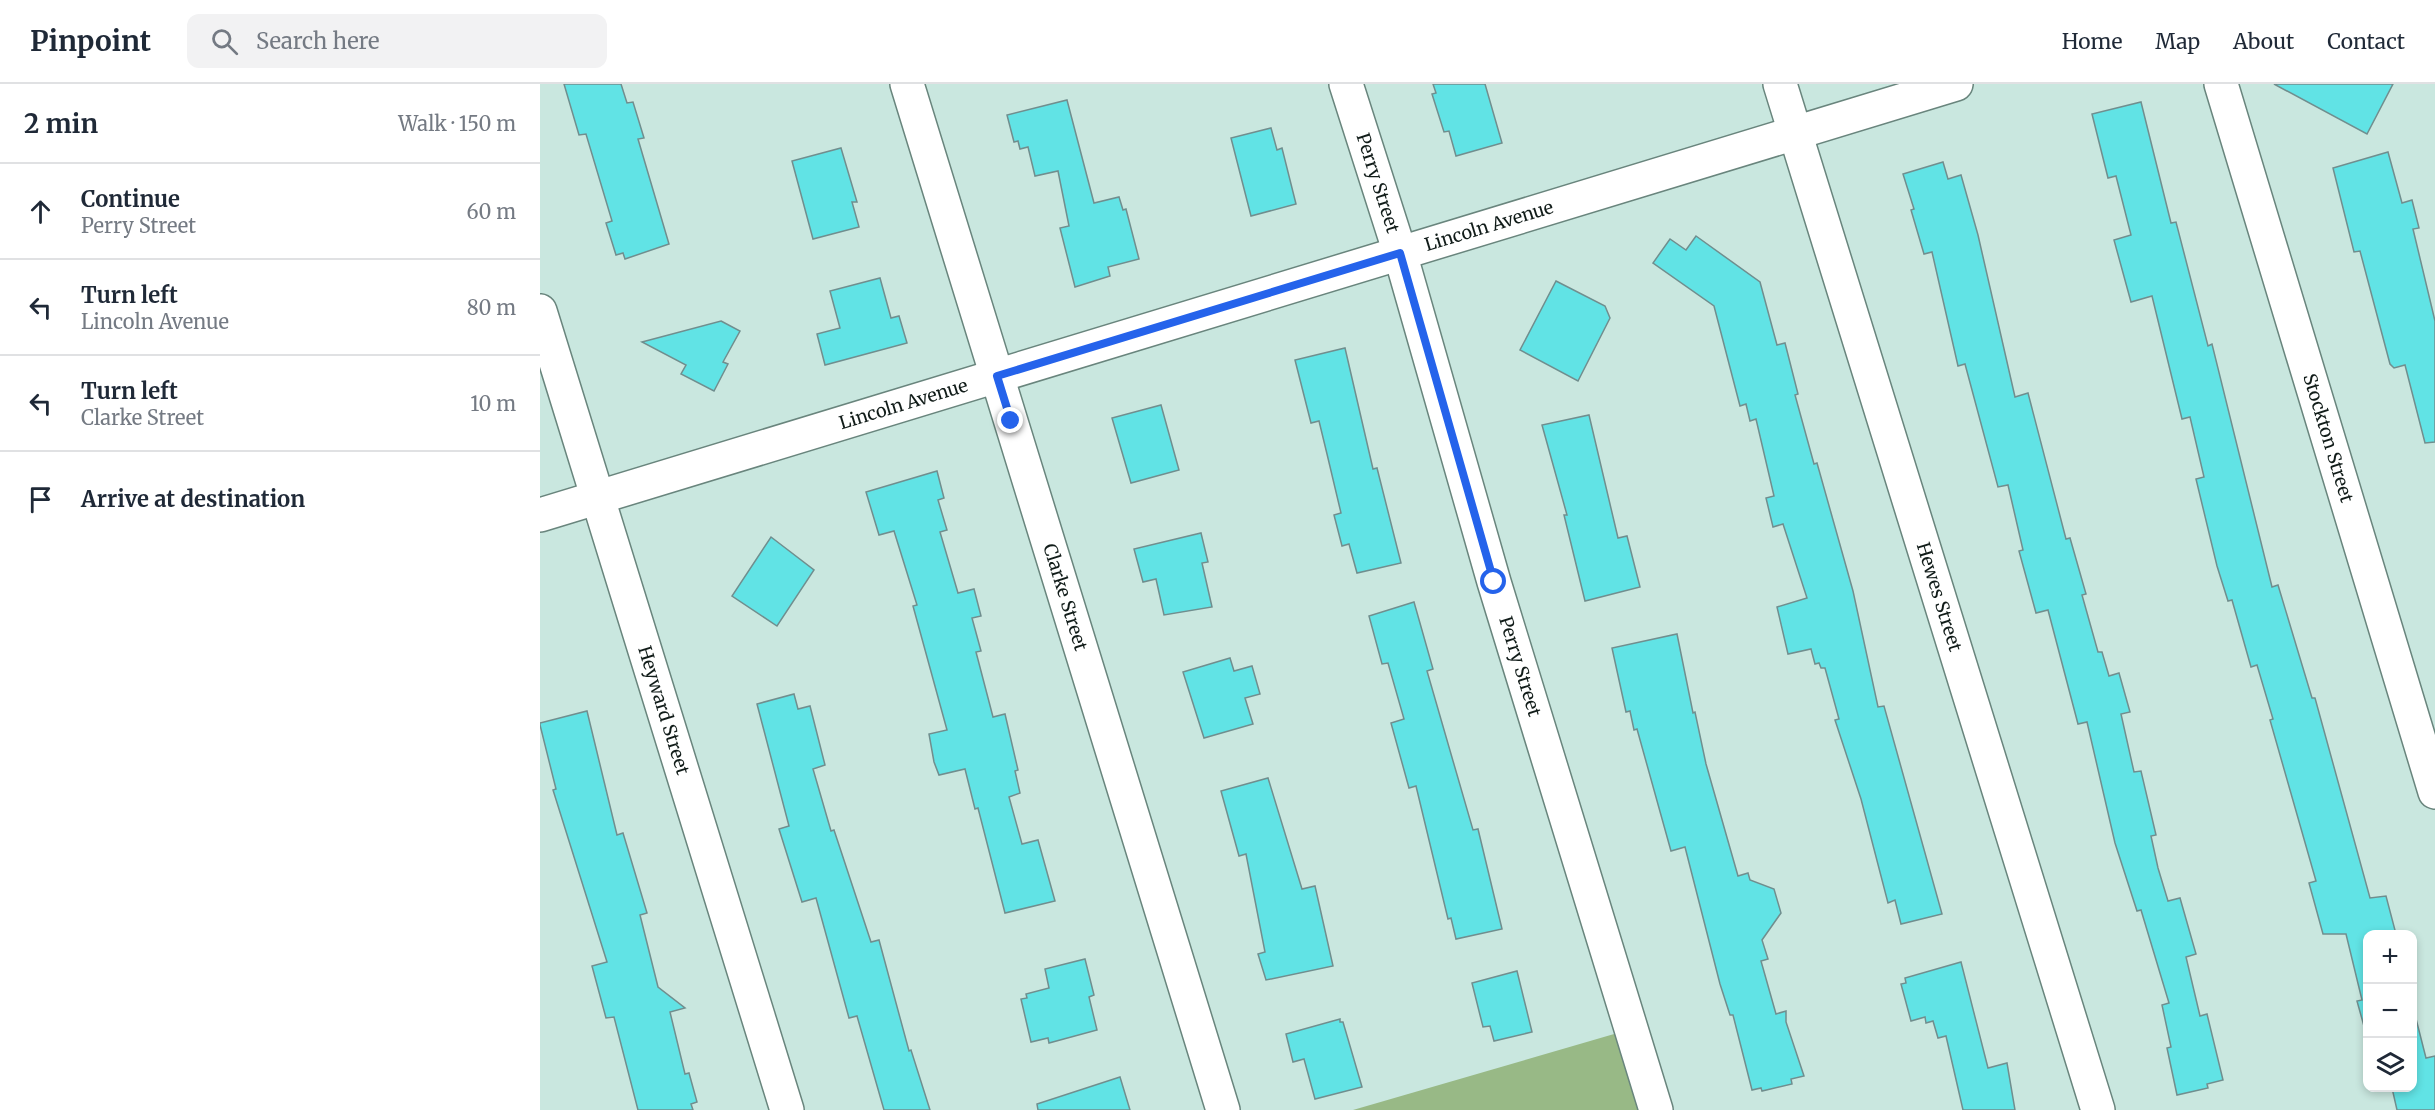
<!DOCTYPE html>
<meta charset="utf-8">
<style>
:root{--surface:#fff;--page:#f2f2f3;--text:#1f2937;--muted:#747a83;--line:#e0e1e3}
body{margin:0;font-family:Merriweather,serif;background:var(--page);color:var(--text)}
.controls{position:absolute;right:18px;bottom:18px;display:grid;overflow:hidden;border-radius:12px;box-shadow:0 3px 9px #0003}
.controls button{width:54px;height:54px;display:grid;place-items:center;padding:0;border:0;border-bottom:2px solid var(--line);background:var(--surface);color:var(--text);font:30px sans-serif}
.stop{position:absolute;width:18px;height:18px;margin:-14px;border:4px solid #2563eb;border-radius:50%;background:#fff}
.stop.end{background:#2563eb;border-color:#fff;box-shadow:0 2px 6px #0008}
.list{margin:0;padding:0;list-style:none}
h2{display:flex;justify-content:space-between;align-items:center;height:78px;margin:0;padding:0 24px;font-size:26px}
h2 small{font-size:20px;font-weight:400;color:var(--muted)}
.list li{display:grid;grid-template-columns:39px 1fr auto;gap:18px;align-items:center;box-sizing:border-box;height:96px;padding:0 24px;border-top:2px solid var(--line)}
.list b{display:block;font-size:22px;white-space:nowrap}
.list p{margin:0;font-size:20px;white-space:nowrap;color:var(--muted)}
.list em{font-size:20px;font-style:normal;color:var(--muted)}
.icon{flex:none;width:33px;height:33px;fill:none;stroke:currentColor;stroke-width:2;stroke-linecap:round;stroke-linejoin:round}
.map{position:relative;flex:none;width:1895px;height:1026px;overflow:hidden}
header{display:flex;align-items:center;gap:36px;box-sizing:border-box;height:84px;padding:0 30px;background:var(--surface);border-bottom:2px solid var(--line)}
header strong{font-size:28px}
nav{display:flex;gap:33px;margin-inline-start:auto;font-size:21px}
.search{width:420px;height:54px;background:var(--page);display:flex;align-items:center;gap:15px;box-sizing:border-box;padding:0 21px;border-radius:12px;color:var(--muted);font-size:22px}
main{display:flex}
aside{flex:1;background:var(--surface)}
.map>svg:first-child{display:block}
.green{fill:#98b986}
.building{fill:#61e3e5;stroke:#708e8e;stroke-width:1.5}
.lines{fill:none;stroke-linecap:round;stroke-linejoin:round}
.minor-casing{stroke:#69857d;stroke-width:36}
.minor{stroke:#fff;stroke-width:33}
.route{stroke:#2563eb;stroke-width:8}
.labels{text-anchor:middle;stroke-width:5;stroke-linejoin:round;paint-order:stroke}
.street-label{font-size:18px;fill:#111c19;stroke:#c9e7df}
</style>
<header>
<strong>Pinpoint</strong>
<div class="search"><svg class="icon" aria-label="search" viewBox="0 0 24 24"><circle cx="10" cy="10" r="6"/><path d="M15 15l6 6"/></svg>Search here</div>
<nav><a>Home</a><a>Map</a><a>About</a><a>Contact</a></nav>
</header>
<main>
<aside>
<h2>2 min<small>Walk · 150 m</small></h2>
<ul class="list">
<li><svg class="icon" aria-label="ahead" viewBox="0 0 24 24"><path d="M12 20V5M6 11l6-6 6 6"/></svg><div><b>Continue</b><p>Perry Street</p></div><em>60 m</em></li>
<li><svg class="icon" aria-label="left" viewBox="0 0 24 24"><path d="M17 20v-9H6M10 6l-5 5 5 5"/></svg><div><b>Turn left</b><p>Lincoln Avenue</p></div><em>80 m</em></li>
<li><svg class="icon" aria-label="left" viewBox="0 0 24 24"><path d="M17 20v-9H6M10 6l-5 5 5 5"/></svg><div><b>Turn left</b><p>Clarke Street</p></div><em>10 m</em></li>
<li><svg class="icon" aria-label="arrive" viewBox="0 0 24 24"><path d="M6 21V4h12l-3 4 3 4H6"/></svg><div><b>Arrive at destination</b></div></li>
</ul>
</aside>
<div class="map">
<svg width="1895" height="1026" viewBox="0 0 1895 1026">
<rect width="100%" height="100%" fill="#c9e7df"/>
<polygon class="green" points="1081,948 1104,1026 813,1026"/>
<g class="building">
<polygon points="24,0 81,0 87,19 93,18 104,54 98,55 129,160 85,175 83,169 76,171 66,139 72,137 46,50 39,51"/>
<polygon points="893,0 945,0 962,59 916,72 909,47 904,48 892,10 896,9"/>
<polygon points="1734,0 1853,0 1827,50"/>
<polygon points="527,16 554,119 579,113 583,126 586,125 599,175 568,183 570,192 535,203 520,144 529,142 518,87 495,92 488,63 480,65 478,57 474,58 467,31"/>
<polygon points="1601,18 1631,139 1636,138 1668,262 1672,260 1732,503 1738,501 1772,614 1775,614 1830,814 1846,812 1856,850 1827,850 1827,953 1817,917 1822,916 1806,850 1783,850 1769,799 1776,797 1730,636 1733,635 1717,581 1711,583 1692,516 1688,517 1677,482 1656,395 1664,393 1650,333 1642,335 1612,212 1591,218 1574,156 1591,151 1576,92 1568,94 1552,30"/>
<polygon points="731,44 737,66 742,64 756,120 711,132 691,54"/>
<polygon points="301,64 317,118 312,118 319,143 273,155 252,77"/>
<polygon points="1848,68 1862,119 1872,116 1879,144 1873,145 1895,237 1895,358 1885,359 1865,281 1854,284 1850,280 1820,167 1814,168 1793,84"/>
<polygon points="1403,78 1408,95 1421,91 1438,151 1475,313 1488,309 1526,455 1530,454 1546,510 1542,511 1558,568 1562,568 1569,592 1579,589 1590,628 1581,630 1594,688 1601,687 1616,751 1611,752 1618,784 1628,817 1640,814 1656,870 1646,873 1660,932 1667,930 1683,996 1667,1000 1668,1004 1637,1011 1627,964 1631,963 1622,921 1629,919 1601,826 1597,827 1575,759 1547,638 1538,640 1508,526 1496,529 1479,467 1483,466 1468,401 1458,403 1425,280 1418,282 1392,168 1384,170 1371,126 1374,125 1363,90"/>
<polygon points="1156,152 1220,198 1237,261 1245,259 1258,310 1255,311 1274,380 1277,379 1313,507 1338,623 1344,622 1402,830 1361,840 1355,816 1348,819 1321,715 1295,636 1299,635 1285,584 1281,584 1279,579 1275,580 1271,565 1248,570 1237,523 1267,514 1243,440 1233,443 1226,414 1234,412 1216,335 1210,337 1206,320 1200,322 1174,222 1113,179 1130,155 1146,166"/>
<polygon points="340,194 351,234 359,232 367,259 285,281 277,250 300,244 290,207"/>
<polygon points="1016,197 1065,222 1070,234 1038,297 980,266"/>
<polygon points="181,237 200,247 183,278 188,280 174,307 141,290 146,281 102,258"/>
<polygon points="805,264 833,385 837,384 861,479 817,489 809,460 802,462 794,431 801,429 787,370 779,337 771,339 755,276"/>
<polygon points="621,321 639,386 591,399 572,334"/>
<polygon points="1049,331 1078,454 1087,452 1100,503 1045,517 1024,431 1027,431 1002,341"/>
<polygon points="397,387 404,414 398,416 407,446 400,448 418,509 434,505 441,532 432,534 441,567 436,568 453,633 465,630 478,686 475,687 480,709 469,713 482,760 498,756 515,817 465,829 438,724 435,725 425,685 399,691 394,678 389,650 407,646 373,522 377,521 354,447 339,451 326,408"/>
<polygon points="661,449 668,478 662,479 672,523 624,531 616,495 603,498 594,465"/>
<polygon points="231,453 274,486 237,542 192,512"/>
<polygon points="874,518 893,585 887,587 933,746 938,745 962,845 916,855 911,834 908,835 876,702 869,704 851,639 864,635 848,579 842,580 829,532"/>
<polygon points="1137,550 1153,629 1155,628 1166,680 1198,792 1208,789 1210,796 1234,805 1241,829 1222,856 1228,875 1221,877 1236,930 1246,927 1246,938 1264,992 1251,995 1252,1000 1222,1007 1221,1004 1212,1006 1193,931 1190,931 1180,900 1145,763 1131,767 1097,645 1094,646 1090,627 1086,628 1072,564"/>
<polygon points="690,574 694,587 712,582 720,610 705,614 713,640 664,654 643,588"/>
<polygon points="254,610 258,625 270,622 285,681 273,685 291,747 294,746 331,858 339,856 369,967 371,966 390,1026 344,1026 317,932 309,934 276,814 262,818 239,745 249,742 217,620"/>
<polygon points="47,627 77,751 83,749 107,829 100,831 118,903 145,924 130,928 145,990 149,989 157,1018 151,1020 153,1026 98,1026 74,933 66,934 52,882 67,878 13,706 16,705 0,641 0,639"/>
<polygon points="728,694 762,805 775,802 793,882 726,896 718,870 725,868 706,770 699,772 681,707"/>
<polygon points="545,875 554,911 549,913 557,946 509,959 508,954 491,958 481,915 487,914 486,910 509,904 505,885"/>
<polygon points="1421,878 1448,984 1467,979 1475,1026 1423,1026 1406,952 1398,954 1393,937 1386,939 1385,933 1371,937 1361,900 1366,899 1365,894"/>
<polygon points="977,887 992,948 954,957 950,942 943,943 932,899"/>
<polygon points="1872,919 1886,974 1895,972 1895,1026 1857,1026 1852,1004 1872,1004"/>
<polygon points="800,935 800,938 803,938 822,1003 775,1015 764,975 753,978 746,950"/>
<polygon points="580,993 590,1026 498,1026 497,1020"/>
</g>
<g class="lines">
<defs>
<g id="minor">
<path id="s1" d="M367 0 683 1026"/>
<path id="s2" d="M806 0 860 169 954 498 1116 1026"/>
<path id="s3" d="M1240 0 1558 1026"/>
<path id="s4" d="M1681 0 1895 708"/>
<path id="s5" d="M0 227 247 1026"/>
<path id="s6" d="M0 431 1416 0"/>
</g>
</defs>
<use href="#minor" class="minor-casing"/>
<use href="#minor" class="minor"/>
</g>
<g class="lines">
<polyline class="route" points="471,337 457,292 860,169 954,498"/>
</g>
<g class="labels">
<g class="street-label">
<text dy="6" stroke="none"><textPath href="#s2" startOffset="104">Perry Street</textPath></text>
<text dy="6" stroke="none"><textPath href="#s6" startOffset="992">Lincoln Avenue</textPath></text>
<text dy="6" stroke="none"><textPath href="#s6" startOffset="380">Lincoln Avenue</textPath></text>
<text dy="6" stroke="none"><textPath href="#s4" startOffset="370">Stockton Street</textPath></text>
<text dy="6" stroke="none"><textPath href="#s1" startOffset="537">Clarke Street</textPath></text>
<text dy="6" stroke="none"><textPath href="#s3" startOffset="537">Hewes Street</textPath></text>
<text dy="6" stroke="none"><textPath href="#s2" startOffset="608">Perry Street</textPath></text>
<text dy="6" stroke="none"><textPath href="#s5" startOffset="418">Heyward Street</textPath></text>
</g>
</g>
</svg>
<div class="controls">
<button>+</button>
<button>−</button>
<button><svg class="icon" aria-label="layers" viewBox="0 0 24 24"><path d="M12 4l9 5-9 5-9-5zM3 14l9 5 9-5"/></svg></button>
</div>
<div class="stop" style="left:954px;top:498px"></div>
<div class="stop end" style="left:471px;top:337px"></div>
</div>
</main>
